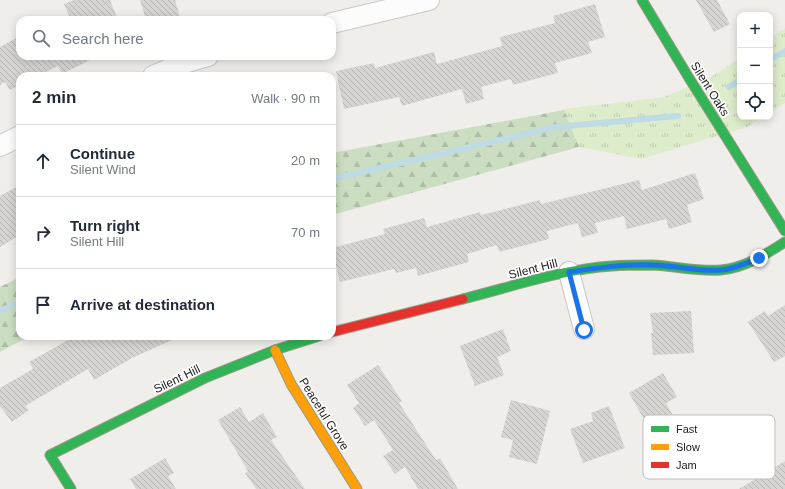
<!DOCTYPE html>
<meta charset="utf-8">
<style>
:root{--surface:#fff;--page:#f2f2f3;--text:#1f2937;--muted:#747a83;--line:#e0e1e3}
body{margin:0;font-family:Arial,sans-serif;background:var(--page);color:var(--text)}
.controls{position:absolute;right:12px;top:12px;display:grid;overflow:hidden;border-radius:8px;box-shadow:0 2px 10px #0003}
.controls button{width:36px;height:36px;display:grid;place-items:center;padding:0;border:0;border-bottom:1px solid var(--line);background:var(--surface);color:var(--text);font:20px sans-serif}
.stop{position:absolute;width:12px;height:12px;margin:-9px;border:3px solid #1a73e8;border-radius:50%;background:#fff}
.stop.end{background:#1a73e8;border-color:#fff;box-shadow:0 1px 4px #0008}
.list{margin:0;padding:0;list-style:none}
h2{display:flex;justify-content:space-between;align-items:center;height:52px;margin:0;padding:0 16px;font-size:17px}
h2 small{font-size:13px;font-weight:400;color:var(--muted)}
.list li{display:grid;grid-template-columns:26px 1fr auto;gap:12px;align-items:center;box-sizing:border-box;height:72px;padding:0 16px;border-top:1px solid var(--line)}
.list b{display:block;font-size:15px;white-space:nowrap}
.list p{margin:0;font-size:13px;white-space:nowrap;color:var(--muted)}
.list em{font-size:13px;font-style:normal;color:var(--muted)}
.icon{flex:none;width:22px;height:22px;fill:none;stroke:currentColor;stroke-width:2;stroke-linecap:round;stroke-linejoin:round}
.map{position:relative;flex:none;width:785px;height:489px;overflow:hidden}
.search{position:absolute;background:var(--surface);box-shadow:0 2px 10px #0003;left:16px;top:16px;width:320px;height:44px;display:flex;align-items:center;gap:10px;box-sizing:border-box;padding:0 14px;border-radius:12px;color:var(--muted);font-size:15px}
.panel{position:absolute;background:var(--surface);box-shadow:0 2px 10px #0003;left:16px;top:72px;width:320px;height:268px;border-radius:12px}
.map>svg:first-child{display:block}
.grass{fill:url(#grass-tufts)}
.forest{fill:url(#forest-firs)}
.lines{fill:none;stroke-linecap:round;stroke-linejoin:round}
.stream{stroke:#bfdbe3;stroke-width:6}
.building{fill:url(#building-back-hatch)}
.street-casing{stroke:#c9c8c7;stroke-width:22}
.fast-casing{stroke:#999a82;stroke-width:11}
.slow-casing{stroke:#999a82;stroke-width:11}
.jam-casing{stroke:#999a82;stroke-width:11}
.street{stroke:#fdfcfc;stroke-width:20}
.fast{stroke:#30b455;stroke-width:9}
.slow{stroke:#ff9f0a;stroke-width:9}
.jam{stroke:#e5322d;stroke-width:9}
.route{stroke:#1a73e8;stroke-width:5}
.labels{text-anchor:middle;stroke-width:3.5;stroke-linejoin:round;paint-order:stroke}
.street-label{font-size:12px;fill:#222;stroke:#fff}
.key{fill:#fff;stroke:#bdbdbd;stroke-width:1}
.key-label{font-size:11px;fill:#222}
</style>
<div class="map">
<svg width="785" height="489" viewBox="0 0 785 489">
<defs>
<pattern id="grass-tufts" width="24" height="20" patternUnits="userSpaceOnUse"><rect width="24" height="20" fill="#ddeccb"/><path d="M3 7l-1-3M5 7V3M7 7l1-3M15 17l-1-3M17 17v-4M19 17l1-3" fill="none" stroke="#bdcaae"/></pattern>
<pattern id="forest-firs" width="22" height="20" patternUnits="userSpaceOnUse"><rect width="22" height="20" fill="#cbdec1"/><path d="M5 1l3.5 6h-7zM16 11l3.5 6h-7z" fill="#aebea6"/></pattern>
<pattern id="building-back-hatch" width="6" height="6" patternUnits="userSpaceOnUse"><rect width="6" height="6" fill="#d7d4d2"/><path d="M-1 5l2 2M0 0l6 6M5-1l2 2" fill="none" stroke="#b8b6b4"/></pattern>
</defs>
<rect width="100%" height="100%" fill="#f0eeeb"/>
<g class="grass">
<polygon points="785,28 785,103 770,112 770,38"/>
<polygon points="740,58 740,117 763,117 747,127 641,159 579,147 563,109 664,97 711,77"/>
</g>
<g class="forest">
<polygon points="564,110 579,147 332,215 332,153"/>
<polygon points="20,277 20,336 30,336 0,352 0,287"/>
</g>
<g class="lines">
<g class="stream">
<polyline points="770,60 785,51"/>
<polyline points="729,87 740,80"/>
<polyline points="332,179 556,127 678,116"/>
<polyline points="0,311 20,302"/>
</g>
</g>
<g class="building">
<polygon points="74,0 110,0 118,20 71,20 64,4"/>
<polygon points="140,0 175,0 181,20 146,20"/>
<polygon points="696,0 717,0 730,24 714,32"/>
<polygon points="595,4 605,37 588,42 592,53 555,63 558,73 513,85 511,79 481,87 484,99 466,104 462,89 402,106 399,97 344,109 336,71 374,63 375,68 434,52 437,64 502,46 500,37 555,23 553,16"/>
<polygon points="20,36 20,56 98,56 62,74 58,66 38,76 20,76 20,85 10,90 5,82 0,85 0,47"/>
<polygon points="695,173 704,199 687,205 692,222 669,229 666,219 627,229 624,216 595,223 598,233 582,237 578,223 547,231 549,239 499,252 497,245 467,254 469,262 418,276 416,268 396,273 394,269 340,282 332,248 385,234 383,229 424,218 427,227 480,212 481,215 540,200 541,204 639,180 642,190"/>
<polygon points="20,185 20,235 0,247 0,196"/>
<polygon points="785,305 785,356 774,362 748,322 765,311 768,316"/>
<polygon points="691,311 694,353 653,355 651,333 653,333 650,313"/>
<polygon points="503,329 511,351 497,357 504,375 475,386 460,346"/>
<polygon points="75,336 181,336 132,358 94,380 88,369 25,406 29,410 12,422 0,406 0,388 33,369 29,362"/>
<polygon points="378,365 402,401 399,403 436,460 440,458 458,489 418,489 405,467 395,474 383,456 393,450 374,420 365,426 353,408 359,403 347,385"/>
<polygon points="663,373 677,397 666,403 676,421 653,435 629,393"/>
<polygon points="511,400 550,411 537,464 509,457 513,440 501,437"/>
<polygon points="609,406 625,448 583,463 570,429 593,421 591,413"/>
<polygon points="240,407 249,422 263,413 277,437 271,440 305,489 256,489 245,473 248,471 218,420"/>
<polygon points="165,458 174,473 168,476 176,489 136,489 130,479"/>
<polygon points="785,461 785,489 739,489"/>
</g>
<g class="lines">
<defs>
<g id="street">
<polyline points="332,23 429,0"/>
<polyline points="153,76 181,64 208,56"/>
<polyline points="0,146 20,136"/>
<polyline points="569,272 584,329"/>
</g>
<g id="fast">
<polyline points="642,0 689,78 785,231"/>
<path d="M463 299C511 287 563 269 612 266 625 265 639 265 652 265 675 266 698 272 721 270 745 268 766 254 785 242"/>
<polyline points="71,489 50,455 205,378 275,350 319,336"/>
</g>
<polyline id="slow" points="275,350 291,384 357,489"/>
<polyline id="jam" points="332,332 463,299"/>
</defs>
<use href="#street" class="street-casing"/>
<use href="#fast" class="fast-casing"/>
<use href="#slow" class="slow-casing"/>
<use href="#jam" class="jam-casing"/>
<use href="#street" class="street"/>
<use href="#fast" class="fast"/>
<use href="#slow" class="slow"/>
<use href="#jam" class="jam"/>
</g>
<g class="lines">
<path class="route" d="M584 330 569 272C596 268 624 264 651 265 675 265 698 272 721 270 734 269 747 263 759 258"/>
</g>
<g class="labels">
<g class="street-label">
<text transform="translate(710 89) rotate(58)" y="4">Silent Oaks</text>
<text transform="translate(533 269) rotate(-14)" y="4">Silent Hill</text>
<text transform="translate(177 379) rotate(-26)" y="4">Silent Hill</text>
<text transform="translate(324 414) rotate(58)" y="4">Peaceful Grove</text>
</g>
</g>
<rect x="643" y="415" width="132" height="64" rx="6" class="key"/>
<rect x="651" y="426" width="18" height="6" fill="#30b455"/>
<rect x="651" y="444" width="18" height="6" fill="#ff9f0a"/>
<rect x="651" y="462" width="18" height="6" fill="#e5322d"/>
<g class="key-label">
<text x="676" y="433">Fast</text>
<text x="676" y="451">Slow</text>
<text x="676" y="469">Jam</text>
</g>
</svg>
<div class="controls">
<button>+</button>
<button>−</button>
<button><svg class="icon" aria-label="locate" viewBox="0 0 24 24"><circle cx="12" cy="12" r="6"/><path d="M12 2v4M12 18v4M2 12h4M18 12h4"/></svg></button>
</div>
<div class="stop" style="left:584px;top:330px"></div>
<div class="stop end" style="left:759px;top:258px"></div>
<div class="search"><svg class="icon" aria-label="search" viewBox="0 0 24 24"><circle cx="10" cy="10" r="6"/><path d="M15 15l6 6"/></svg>Search here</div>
<section class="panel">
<h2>2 min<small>Walk · 90 m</small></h2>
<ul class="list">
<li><svg class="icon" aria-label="ahead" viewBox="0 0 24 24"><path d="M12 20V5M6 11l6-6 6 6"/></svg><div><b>Continue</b><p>Silent Wind</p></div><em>20 m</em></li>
<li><svg class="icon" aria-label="right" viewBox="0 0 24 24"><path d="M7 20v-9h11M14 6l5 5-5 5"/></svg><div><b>Turn right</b><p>Silent Hill</p></div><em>70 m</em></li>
<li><svg class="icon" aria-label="arrive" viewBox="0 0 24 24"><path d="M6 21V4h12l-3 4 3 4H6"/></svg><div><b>Arrive at destination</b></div></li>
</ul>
</section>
</div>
